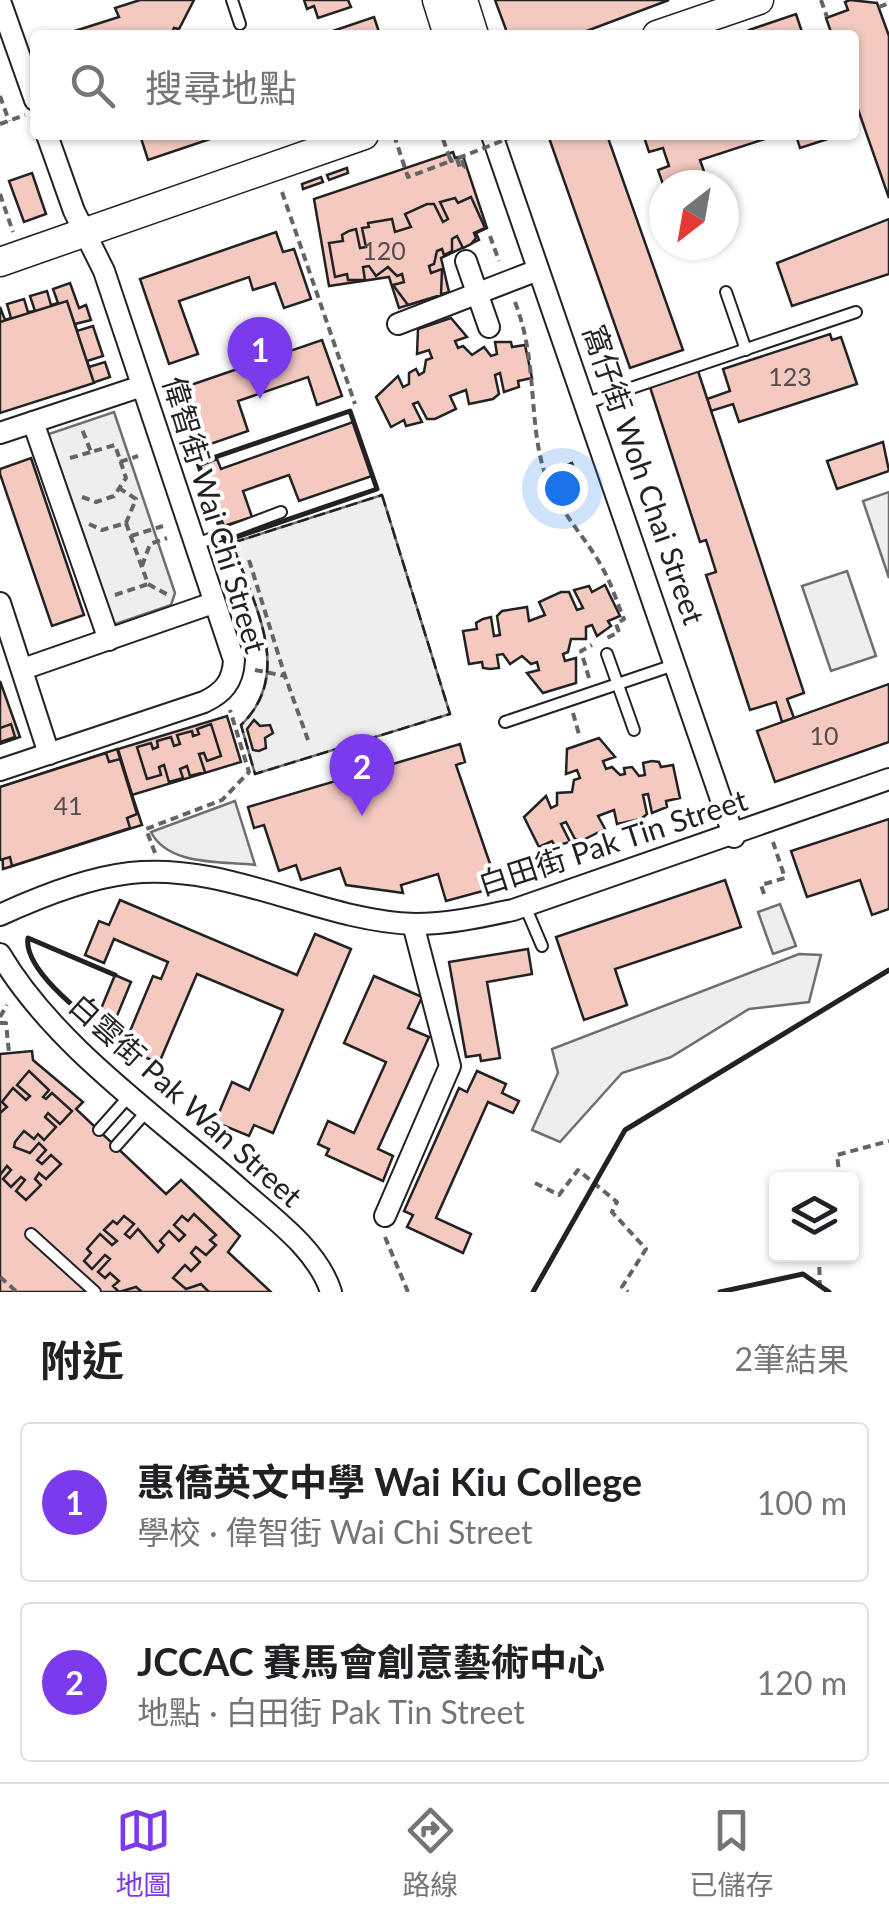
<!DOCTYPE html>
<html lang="zh-TW">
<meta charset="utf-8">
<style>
:root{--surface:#fff;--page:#f2f2f2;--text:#202124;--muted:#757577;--line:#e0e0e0;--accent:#7c3aed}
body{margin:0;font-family:Lato,"Noto Sans TC",sans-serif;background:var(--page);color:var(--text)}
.controls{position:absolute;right:30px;bottom:30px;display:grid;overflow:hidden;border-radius:10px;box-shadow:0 2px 8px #0004}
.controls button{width:90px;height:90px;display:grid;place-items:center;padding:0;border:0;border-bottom:2px solid var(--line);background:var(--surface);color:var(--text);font:50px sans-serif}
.compass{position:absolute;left:649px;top:170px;width:90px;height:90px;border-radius:50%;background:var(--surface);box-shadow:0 2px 8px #0004;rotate:211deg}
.you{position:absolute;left:562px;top:488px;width:35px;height:35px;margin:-25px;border:8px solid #fff;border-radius:50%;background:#1a73e8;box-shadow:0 0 0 15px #1a73e833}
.badge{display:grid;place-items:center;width:65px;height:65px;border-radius:50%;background:var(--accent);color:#fff;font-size:32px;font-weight:700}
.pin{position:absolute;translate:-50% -82px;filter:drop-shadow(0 2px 5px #0008)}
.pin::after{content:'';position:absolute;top:52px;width:35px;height:30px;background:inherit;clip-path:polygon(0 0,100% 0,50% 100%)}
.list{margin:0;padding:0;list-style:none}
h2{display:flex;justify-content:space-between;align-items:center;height:130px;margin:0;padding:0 40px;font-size:42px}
h2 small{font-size:32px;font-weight:400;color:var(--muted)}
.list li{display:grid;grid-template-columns:65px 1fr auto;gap:30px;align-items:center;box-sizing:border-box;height:160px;margin:0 20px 20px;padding:0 20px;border:2px solid var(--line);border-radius:10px}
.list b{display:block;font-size:38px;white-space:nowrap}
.list p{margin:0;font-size:32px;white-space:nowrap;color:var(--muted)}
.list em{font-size:32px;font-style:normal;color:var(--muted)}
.icon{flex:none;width:55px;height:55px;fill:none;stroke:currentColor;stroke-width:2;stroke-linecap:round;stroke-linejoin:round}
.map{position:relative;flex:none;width:889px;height:1292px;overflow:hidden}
.search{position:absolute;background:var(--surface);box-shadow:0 2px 8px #0004;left:30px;right:30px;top:30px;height:110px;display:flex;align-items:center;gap:25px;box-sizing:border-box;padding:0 35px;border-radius:10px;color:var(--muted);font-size:38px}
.sheet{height:490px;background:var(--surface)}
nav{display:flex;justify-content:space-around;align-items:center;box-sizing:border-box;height:140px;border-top:2px solid var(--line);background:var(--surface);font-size:28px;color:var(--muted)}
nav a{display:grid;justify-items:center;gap:5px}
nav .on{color:var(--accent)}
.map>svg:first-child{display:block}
.green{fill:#eee;stroke:#6f6f6f;stroke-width:2.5}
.building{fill:#f3c9c0;stroke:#222;stroke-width:2.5}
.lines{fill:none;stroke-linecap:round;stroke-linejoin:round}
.lane-casing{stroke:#222;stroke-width:14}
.street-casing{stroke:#222;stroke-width:24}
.secondary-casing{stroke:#222;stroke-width:31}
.path{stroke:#646464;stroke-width:4;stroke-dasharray:8 5;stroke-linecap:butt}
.lane{stroke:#fff;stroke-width:10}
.street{stroke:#fff;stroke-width:20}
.secondary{stroke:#fff;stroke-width:28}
.path-bridge{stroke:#646464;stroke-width:4;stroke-dasharray:8 5;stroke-linecap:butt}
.fence{stroke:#222;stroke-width:2.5;stroke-dasharray:12 5;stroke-linecap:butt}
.wall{stroke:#222;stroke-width:5}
.labels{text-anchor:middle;stroke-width:8;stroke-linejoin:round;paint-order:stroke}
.number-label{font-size:25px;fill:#564c4a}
.street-label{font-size:30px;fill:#222;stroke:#fff}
</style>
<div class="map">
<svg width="889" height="1292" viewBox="0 0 889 1292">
<rect width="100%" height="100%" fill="#fff"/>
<g class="green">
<polygon points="114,412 175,593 171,605 110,626 43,436"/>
<polygon points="889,492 889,578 863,501"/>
<path d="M382 495 450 714 255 774 241 725C295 673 253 603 232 543Z"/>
<polygon points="847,571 876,656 831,671 802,586"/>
<path d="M235 801 255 865C221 861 168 866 151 832Z"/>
<polygon points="780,904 796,946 773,954 758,912"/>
<polygon points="799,954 821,955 809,1002 749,1009 671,1057 622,1073 560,1142 532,1130 558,1073 552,1049"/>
</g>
<g class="building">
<polygon points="140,0 194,0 179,29 174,28 171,35 62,35 119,17 115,8"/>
<polygon points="304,0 348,0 351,7 318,18 314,6 307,9"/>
<polygon points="495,0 669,0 576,35 508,35"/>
<polygon points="850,0 877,3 889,36 889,198 854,98 854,35 832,35 826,18 848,10 845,2"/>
<polygon points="796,14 803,35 751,35 749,30"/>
<polygon points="374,17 380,35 321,35"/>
<polygon points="140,135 222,135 148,160"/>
<polygon points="548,135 607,135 683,350 630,368"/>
<polygon points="650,135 777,135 700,160 707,180 664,187 658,170 669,166 663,148 649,152 645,140"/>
<polygon points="796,135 837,135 837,136 800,148"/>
<polygon points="453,152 455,158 463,156 487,228 476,233 479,240 441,258 449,292 399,308 389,277 329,286 314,199"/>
<polygon points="347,168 348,173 329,180 327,175"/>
<polygon points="32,173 46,214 24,222 9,181"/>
<polygon points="321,177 323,182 303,189 302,184"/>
<polygon points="471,197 485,228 474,233 476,238 471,244 463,248 457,236 452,239 452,251 444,255 442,249 437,251 434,264 429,266 431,273 442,269 441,295 408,305 393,285 404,282 402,274 397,276 388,267 376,276 369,266 363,267 365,280 348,280 347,274 335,277 329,243 343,241 342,235 349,231 356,229 360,248 366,247 362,228 369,227 368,223 392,219 395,232 411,227 405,214 427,204 434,204 443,222 448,219 440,202 455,198 458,203"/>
<polygon points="889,219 889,274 792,306 777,263"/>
<polygon points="276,232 283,252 294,249 311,299 284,308 275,283 253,290 249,277 179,301 198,354 169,364 140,279"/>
<polygon points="70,283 79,308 86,305 91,320 75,324 77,331 93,326 103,356 87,361 89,367 105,362 110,377 63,393 57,377 73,372 71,366 55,371 41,329 35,332 40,345 23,351 18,337 11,340 16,354 0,359 0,307 5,320 11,318 7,304 24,299 28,312 35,311 30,296 47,291 51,305 58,303 53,289"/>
<polygon points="67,301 94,383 0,413 0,322"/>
<polygon points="451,318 467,337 455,341 458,348 463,346 472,355 484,347 491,356 497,354 495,342 511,342 512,347 525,345 532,378 518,381 519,387 504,392 500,373 495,375 499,394 493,399 469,404 466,390 450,396 456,409 435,419 427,419 418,402 413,404 422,422 406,426 404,420 391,427 376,397 398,376 403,387 409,384 409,373 416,369 419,375 424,372 426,360 432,358 429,350 417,354 418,329"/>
<polygon points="830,334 832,340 841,337 857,384 739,422 733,404 711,411 707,399 730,391 723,369"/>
<polygon points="322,340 342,396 317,405 308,377 238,401 248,431 199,448 179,389"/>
<polygon points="698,371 804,693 787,699 794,718 782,722 776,702 750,710 706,575 716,572 706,540 700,542 650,387"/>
<polygon points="353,422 372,476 299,501 289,475 243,491 252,517 224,526 199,466 217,459 221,469"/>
<polygon points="883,442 889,471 837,489 827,461"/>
<polygon points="31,458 84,615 52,626 0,474 0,469"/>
<polygon points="572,463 579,482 574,484 567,465"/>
<polygon points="605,585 620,616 608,621 611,626 597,636 592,625 586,627 586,639 571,639 568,652 563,654 565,661 576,658 576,683 543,693 527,673 539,670 537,662 531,664 522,656 510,664 503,654 497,655 499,668 490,669 483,668 482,662 469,664 463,631 477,629 476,623 483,619 491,617 494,636 500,635 497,616 502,611 527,607 529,621 545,615 539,602 561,592 569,592 577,610 583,608 574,590 589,586 592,592"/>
<polygon points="0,681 20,737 0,744"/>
<polygon points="889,684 889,742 775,782 757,731"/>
<polygon points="227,716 241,762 132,795 118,749"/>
<polygon points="254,720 260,726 270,725 273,733 265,738 266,748 259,751 253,750 247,729"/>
<polygon points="11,724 15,737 0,742 0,728"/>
<polygon points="211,724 221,756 207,761 204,753 199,754 205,772 190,776 187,766 180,769 183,778 169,782 164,765 159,767 161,775 147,779 137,747 151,743 153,749 158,747 157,741 171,737 174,746 180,744 177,735 192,731 193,736 199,734 197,729"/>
<polygon points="599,738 615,757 603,761 606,769 612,767 620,775 625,774 624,768 632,767 639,776 645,775 643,763 652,761 659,762 661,767 673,765 680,798 666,801 667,807 652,813 648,794 643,795 647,814 641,819 617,824 614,810 598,816 605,829 583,840 575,839 566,822 561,824 570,842 555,846 552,841 539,847 524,817 546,796 551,808 557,805 557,793 572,792 574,780 580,778 577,770 566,774 567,749"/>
<polygon points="460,744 465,762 456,765 498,887 446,901 438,874 401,885 403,893 346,885 340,868 301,880 296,865 279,871 264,825 254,828 248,807"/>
<polygon points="117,749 142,825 3,869 0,787"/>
<polygon points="106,753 109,762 120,759 137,814 127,818 130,828 12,866 10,857 0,860 0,787"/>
<polygon points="889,819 889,909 872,915 860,880 807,897 791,851"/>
<polygon points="725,880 741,927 615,969 627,1005 584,1020 556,937"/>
<polygon points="120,900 297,975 315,934 351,949 273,1133 254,1125 249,1136 215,1122 232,1082 249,1090 283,1010 197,974 159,1063 123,1048 153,976 161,979 168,962 114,939 104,963 85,955 99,921 109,925"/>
<polygon points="528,949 532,974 487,982 500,1058 481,1061 480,1055 466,1057 449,962"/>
<polygon points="115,975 131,982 114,1023 98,1016"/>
<polygon points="374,976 422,997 408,1028 429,1037 378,1149 393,1156 383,1181 326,1155 329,1149 318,1144 328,1121 354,1133 386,1062 344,1043"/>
<polygon points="32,1051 33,1060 83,1102 76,1109 166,1194 181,1180 240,1236 228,1252 271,1292 0,1292 0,1054"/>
<polygon points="29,1071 49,1090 43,1097 46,1099 52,1093 72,1111 60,1124 48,1113 45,1117 56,1127 44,1140 38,1134 34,1139 24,1131 15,1142 14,1147 30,1153 39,1143 46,1150 37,1160 42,1164 51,1155 61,1164 46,1179 39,1173 35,1179 41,1185 26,1200 16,1191 25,1180 21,1177 11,1187 3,1179 11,1170 7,1166 0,1175 0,1113 7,1107 2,1102 13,1088 26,1100 30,1096 17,1085"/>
<polygon points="477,1071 506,1084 502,1093 519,1101 513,1113 488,1102 436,1218 471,1234 463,1253 407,1227 413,1215 404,1211 459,1088 467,1092"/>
<polygon points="194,1214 216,1235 210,1240 216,1245 206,1255 196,1247 191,1253 200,1262 191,1271 185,1265 173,1278 186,1289 201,1284 209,1292 142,1292 136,1287 119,1292 113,1286 119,1281 110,1273 105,1278 98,1272 110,1259 105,1255 92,1269 84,1261 91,1253 87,1249 100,1234 112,1245 117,1241 104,1230 113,1221 117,1224 124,1216 134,1224 125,1234 130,1238 138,1229 158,1252 164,1245 160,1241 169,1231 179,1241 185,1235 174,1225 182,1216 188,1221"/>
</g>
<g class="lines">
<defs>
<g id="lane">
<polyline points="232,0 240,24"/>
<polyline points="726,292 746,350"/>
<polyline points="584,404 856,312"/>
<polyline points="194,545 281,512"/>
<polyline points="607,654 634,730"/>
<polyline points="505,722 674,665"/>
<polyline points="525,906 542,946"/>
<polyline points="99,1130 131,1094"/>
<polyline points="116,1146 148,1110"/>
<polyline points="31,1234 95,1292"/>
</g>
<g id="street">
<polyline points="0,1 35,100"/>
<polyline points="492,135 734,837"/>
<polyline points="466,261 489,327"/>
<polyline points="398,324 538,270"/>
<polyline points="33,422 109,640"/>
<polyline points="0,433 142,386"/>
<polyline points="0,603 49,754"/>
<polyline points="23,669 213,603"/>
<path d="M0 770 204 702C223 693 233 682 234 660L104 271 74 211 47 135"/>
<path d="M0 915C39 897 87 878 130 873 227 862 320 921 415 924 448 924 480 917 513 910L889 779"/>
<path d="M0 954C55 1047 160 1118 241 1190 273 1218 318 1250 331 1292"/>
<polyline points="385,1216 450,1066 413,924"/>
</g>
<g id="secondary">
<polyline points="437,0 448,35"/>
<polyline points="463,0 474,35"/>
<polyline points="657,35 759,0"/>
<polyline points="0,262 364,135"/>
</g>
</defs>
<use href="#lane" class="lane-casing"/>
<use href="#street" class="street-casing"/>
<use href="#secondary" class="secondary-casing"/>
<g class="path">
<polyline points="821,0 827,17"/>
<polyline points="879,7 889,3"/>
<polyline points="0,96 9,121"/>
<polyline points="0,124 25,115"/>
<polyline points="394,135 408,177 451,161"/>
<polyline points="443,139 449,156"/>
<polyline points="457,159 460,168 464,167 462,160"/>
<polyline points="282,192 355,404"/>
<polyline points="0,194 13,232"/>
<polyline points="490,236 499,261"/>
<path d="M515 302C539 364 527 422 546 477 559 512 586 537 603 569 612 585 617 603 624 619L616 624 619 632 605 639"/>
<polyline points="70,458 91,452"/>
<polyline points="120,462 138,456"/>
<polyline points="82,497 96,502 114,496 126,478 115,445 91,452 82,429"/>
<polyline points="126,523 148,584 170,596"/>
<polyline points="89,524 102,530 126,523 136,499 119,488"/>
<polyline points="131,536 163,526"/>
<polyline points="249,560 285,676"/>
<polyline points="142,566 150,544 167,538"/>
<polyline points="115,595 148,584"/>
<polyline points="255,670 285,676 308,740"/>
<polyline points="589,678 581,651 592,645"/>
<polyline points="573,713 580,738"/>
<polyline points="155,853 146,829 222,800 249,772 230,710"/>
<polyline points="764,894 761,885 785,878 773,842"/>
<polyline points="0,1017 7,1005"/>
<polyline points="0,1023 6,1023 9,1053"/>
<polyline points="840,1180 837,1155 889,1141"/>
<polyline points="535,1183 559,1195 578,1170 617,1202 612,1212 646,1249 622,1287 628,1292"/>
<polyline points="385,1237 408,1292"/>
<polyline points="819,1254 820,1292"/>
<polyline points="0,1277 17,1292"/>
</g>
<use href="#lane" class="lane"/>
<use href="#street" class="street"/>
<use href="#secondary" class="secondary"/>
<polyline class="path-bridge" points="449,156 451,161 517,135"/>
<path class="fence" d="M382 495 450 714 255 774 241 725C295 673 253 603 232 543Z"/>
<g class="wall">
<polygon points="350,411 377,489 225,541 198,463"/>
<path d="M114 1023 109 1035C85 1016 23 970 28 938L115 975"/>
<polyline points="533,1292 625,1130 889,970"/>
<polyline points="720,1292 803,1274 829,1292"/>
</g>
</g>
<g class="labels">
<g class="number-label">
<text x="384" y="260">120</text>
<text x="790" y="386">123</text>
<text x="824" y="745">10</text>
<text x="68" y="815">41</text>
</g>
<g class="street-label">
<text transform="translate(643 475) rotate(71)" y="10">窩仔街 Woh Chai Street</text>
<text transform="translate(214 515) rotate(73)" y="10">偉智街 Wai Chi Street</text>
<text transform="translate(613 843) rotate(-18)" y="10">白田街 Pak Tin Street</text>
<text transform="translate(185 1101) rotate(42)" y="10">白雲街 Pak Wan Street</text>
</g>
</g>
</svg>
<div class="controls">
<button><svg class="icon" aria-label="layers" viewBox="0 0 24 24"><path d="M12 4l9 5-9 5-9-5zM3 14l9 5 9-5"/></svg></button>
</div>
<svg class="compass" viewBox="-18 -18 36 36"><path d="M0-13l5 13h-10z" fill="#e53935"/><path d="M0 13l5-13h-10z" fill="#757577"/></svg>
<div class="you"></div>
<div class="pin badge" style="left:260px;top:399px">1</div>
<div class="pin badge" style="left:362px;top:816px">2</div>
<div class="search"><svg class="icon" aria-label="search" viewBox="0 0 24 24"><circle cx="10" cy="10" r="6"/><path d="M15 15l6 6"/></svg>搜尋地點</div>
</div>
<section class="sheet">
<h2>附近<small>2筆結果</small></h2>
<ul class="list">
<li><span class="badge">1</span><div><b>惠僑英文中學 Wai Kiu College</b><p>學校 · 偉智街 Wai Chi Street</p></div><em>100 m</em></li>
<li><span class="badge">2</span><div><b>JCCAC 賽馬會創意藝術中心</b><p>地點 · 白田街 Pak Tin Street</p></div><em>120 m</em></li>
</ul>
</section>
<nav>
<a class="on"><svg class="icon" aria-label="map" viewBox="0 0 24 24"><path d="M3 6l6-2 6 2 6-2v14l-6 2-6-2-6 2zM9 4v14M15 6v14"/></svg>地圖</a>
<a><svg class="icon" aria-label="directions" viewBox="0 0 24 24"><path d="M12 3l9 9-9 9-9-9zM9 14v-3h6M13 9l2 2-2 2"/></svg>路線</a>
<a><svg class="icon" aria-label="saved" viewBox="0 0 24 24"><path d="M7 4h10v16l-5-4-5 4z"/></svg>已儲存</a>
</nav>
